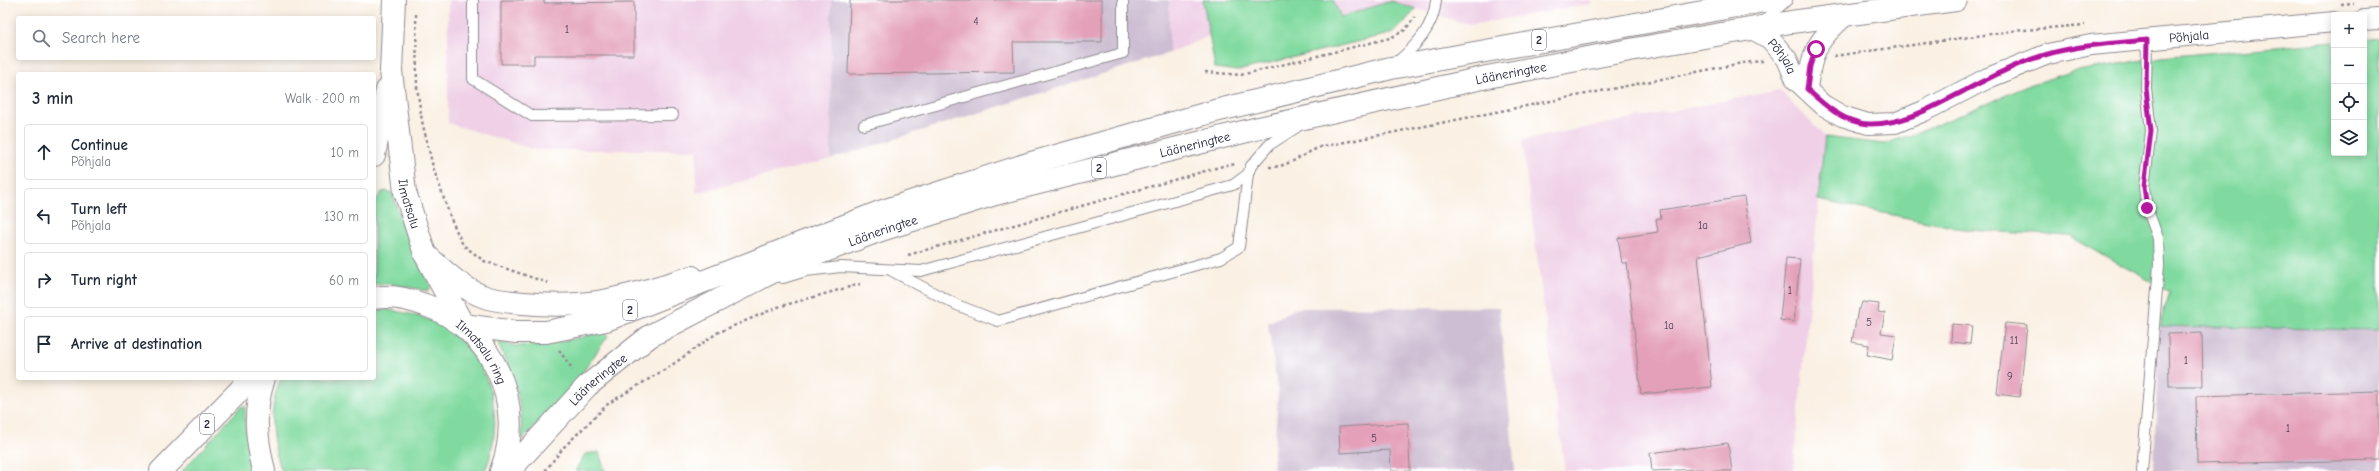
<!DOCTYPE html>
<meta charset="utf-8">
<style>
:root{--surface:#fff;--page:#f6f6f7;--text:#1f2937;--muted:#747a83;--line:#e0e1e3}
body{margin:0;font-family:"Comic Neue",sans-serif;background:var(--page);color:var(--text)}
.controls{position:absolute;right:12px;top:12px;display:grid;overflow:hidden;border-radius:4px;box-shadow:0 2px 10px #0003}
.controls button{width:36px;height:36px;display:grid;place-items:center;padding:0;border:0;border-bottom:1px solid var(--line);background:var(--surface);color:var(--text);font:20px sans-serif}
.stop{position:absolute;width:12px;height:12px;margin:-9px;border:3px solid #b5179e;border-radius:50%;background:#fff}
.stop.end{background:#b5179e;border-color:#fff;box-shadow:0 1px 4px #0008}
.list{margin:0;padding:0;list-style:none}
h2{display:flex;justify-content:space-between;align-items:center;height:52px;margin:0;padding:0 16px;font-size:17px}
h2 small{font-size:13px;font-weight:400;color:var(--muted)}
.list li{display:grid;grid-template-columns:26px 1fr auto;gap:12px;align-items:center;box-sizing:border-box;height:56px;margin:0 8px 8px;padding:0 8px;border:1px solid var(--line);border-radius:4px}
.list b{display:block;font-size:15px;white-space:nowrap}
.list p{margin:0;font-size:13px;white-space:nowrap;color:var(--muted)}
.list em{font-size:13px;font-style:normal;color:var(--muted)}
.icon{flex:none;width:22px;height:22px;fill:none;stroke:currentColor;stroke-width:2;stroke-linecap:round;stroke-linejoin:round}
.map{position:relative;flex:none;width:2379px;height:471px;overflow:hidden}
.search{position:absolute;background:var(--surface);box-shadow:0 2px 10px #0003;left:16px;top:16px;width:360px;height:44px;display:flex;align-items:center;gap:10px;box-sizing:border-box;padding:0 14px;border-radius:4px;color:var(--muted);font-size:15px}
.panel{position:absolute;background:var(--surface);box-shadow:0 2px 10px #0003;left:16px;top:72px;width:360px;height:308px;border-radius:4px}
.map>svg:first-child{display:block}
.built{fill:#efd0e7}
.industrial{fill:#cdbed3}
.green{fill:#80da9f;stroke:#517e6d}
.building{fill:#e4a0b9}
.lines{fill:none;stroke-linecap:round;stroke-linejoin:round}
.service-casing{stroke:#8e898f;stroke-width:12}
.minor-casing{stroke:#8e898f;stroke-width:22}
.tertiary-casing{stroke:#8e898f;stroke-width:24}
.trunk-casing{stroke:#8e898f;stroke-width:24}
.path{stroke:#8e898f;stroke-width:2.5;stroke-dasharray:3 3;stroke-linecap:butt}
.service{stroke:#fff;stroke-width:10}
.minor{stroke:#fff;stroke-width:20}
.tertiary{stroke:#fff;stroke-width:22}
.trunk{stroke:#fff;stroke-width:22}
.route{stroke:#b5179e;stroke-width:5}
.labels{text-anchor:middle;stroke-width:4;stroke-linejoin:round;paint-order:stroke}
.number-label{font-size:11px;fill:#52425a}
.shield{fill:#fff;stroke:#646476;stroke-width:1}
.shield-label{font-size:12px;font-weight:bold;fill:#22223b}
.street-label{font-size:13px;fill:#22223b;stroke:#fff}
</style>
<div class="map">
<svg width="2379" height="471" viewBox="0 0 2379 471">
<rect width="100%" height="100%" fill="#fff"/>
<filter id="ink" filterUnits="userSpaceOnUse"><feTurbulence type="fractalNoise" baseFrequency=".025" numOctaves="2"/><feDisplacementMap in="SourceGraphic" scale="8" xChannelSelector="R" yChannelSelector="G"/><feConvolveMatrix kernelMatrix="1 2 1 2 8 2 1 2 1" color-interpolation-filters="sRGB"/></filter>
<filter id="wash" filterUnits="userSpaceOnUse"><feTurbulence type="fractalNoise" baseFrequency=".012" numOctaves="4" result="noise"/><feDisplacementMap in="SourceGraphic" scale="16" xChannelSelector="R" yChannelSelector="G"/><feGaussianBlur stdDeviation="0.9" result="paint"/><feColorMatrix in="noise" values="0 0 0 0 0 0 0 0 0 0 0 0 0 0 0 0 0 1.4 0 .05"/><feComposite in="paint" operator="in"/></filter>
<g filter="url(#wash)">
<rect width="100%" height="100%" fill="#faf0e3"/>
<g class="built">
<polygon points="448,0 831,0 831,159 696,193 697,150 536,150 448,123"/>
<polygon points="1169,0 1203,0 1209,36 1169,53"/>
<polygon points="1333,0 1591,0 1591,4 1470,25 1391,1 1341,17"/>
<polygon points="1780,90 1825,137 1793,471 1565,471 1522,140"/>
</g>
<g class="industrial">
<polygon points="831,0 1169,0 1169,53 831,159"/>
<polygon points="1499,307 1515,471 1273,471 1278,393 1268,323 1296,308"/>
<polygon points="2159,326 2379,330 2379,471 2154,471"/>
</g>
<g class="green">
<polygon points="1203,0 1333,0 1341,17 1391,1 1416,9 1398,29 1389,34 1237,71 1215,68"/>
<polygon points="2379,38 2379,330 2159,326 2170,292 2069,236 1968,230 1818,200 1825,137 1884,144 1925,130 2032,84 2071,72 2161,57 2334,42 2334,153 2364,153 2364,40"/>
<path d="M387 191 393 194C403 230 412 253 431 285L429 291 391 284H374V203L382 192Z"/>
<path d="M383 309C408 313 432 317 452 333 487 361 501 405 492 448 490 456 489 464 484 471H282C270 439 268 410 281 378H374V311Z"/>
<path d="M604 331 608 336 577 380 522 440 521 413 515 383 498 343C505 342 513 346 520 346 549 344 576 340 604 331Z"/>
<path d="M245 406C244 428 247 451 254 471H182L241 407Z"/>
<polygon points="599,452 605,471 575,471 585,454"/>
</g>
<g id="blocks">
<g class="building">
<polygon points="501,0 544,0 544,3 634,2 634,55 534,55 534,64 501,64"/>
<polygon points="850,0 1102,0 1102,42 1013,42 1014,72 848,74"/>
<polygon points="1744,197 1751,243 1698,256 1712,387 1641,394 1627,263 1622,263 1618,238 1658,232 1656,219 1661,218 1660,210"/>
<polygon points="1786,258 1800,259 1794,322 1780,320"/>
<polygon points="1862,302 1879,304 1878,312 1885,313 1881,333 1896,335 1892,360 1867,355 1869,345 1852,342 1858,309 1860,309"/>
<polygon points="2005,323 2027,325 2020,397 1997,394"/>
<polygon points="1952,324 1972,326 1970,344 1951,342"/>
<polygon points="2202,333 2203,386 2169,386 2168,334"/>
<polygon points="2379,391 2379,460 2197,464 2196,396"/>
<polygon points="1408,423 1410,471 1391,471 1390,450 1340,453 1339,427"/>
<polygon points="1728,443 1732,471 1704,471 1703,469 1652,471 1650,453"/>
</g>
</g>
</g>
<g filter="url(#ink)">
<use href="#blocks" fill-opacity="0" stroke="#8e898f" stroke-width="1"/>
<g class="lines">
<defs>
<g id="service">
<polyline points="473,0 473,79 532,116 673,115"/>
<polyline points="1764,21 1787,0"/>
<path d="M1397 62C1416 46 1434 27 1436 0"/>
<polyline points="864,125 1123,53 1123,0"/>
<polyline points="892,271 957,305 998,321 1221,258 1239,247 1248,174"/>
<polyline points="783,278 806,271 841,267 921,271 1233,185 1248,174 1251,166 1269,145 1297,127"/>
<polyline points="2142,471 2159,265 2158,238 2147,208 2144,187 2151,131 2146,88 2147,40"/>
</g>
<g id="minor">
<polyline points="2364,20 2379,19"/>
<path id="s1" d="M1752 29 1770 39 1787 59 1796 80 1823 105 1842 116 1868 124 1895 123 1924 111 1988 78 2048 54 2091 45 2334 22"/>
<path d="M1807 89C1812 50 1817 40 1846 15"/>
</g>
<g id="tertiary">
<path id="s2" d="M394 0 391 71 405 192 425 254 463 325"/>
<polyline points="374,155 387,90"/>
<path d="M425 254C443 270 462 289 485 297 496 301 512 302 524 303 589 310 631 296 692 277"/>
</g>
<g id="trunk">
<path id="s3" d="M374 298C391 295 409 299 425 305 493 328 527 405 501 471"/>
<polyline points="463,325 516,332 546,332 606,320 880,212 1031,163 1215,111 1391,68 1770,0"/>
<polyline points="161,471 252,378"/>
<path d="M264 471C256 437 253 412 264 378"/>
<path id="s4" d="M509 471 587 386 650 336 780 268 881 230 995 194 1110 165 1259 128 1487 77 1635 49 1791 22 1956 0"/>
</g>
</defs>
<use href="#service" class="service-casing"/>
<use href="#minor" class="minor-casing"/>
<use href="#tertiary" class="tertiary-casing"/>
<use href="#trunk" class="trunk-casing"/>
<g class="path">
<polyline points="2341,4 2354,3"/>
<polyline points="416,14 417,87 422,121 433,167 451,219 463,245 484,261 548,283"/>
<polyline points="1834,56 2012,31 2085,25"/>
<polyline points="1205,72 1241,75 1390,38 1405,30 1415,17"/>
<path d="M1269 167C1287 168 1303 154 1320 147L1742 63 1763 61"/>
<polyline points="908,255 1230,164 1236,165"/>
<polyline points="559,350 573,370"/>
<polyline points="545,471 564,447 609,403 669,367 717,333 778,307 860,284"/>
</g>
<use href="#service" class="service"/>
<use href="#minor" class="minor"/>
<use href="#tertiary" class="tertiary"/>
<use href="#trunk" class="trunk"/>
</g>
</g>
<g class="lines" filter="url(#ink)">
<path class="route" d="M1816 49 1810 66 1807 89C1824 105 1844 123 1869 124 1903 125 1933 107 1962 92 1989 78 2019 62 2048 54 2080 45 2114 43 2147 40L2146 88 2151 131 2144 187 2147 208"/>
</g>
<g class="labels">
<g class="number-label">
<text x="976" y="25">4</text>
<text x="567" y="33">1</text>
<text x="1703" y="229">1a</text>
<text x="1790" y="294">1</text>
<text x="1869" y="326">5</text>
<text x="1669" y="329">1a</text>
<text x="2014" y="344">11</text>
<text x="2186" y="364">1</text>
<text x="2010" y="380">9</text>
<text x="2288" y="432">1</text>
<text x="1374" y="442">5</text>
</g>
<g class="shield">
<rect x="1532" y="30" width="14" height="20" rx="3"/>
<rect x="1092" y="158" width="14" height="20" rx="3"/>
<rect x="623" y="300" width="14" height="20" rx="3"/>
<rect x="200" y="414" width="14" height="20" rx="3"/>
</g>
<g class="shield-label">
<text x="1539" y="44">2</text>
<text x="1099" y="172">2</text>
<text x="630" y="314">2</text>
<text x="207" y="428">2</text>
</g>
<g class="street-label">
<text dy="5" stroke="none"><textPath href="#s1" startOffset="493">Põhjala</textPath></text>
<text dy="5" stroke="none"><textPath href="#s1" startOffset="42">Põhjala</textPath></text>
<text dy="5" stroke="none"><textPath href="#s4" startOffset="1100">Lääneringtee</textPath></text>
<text dy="5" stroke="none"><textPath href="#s4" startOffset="776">Lääneringtee</textPath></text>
<text dy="5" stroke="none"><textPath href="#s2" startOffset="205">Ilmatsalu</textPath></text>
<text dy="5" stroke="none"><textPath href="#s4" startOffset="452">Lääneringtee</textPath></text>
<text dy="5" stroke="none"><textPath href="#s3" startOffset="128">Ilmatsalu ring</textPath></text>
<text dy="5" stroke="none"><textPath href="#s4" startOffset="128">Lääneringtee</textPath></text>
</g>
</g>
</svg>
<div class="controls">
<button>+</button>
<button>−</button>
<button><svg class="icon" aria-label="locate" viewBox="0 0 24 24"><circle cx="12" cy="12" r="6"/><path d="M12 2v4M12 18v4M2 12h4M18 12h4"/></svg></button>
<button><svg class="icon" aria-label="layers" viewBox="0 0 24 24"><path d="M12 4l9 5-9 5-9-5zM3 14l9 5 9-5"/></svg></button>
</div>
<div class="stop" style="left:1816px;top:49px"></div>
<div class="stop end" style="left:2147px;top:208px"></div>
<div class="search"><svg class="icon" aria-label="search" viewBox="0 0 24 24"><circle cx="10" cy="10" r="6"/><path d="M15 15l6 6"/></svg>Search here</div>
<section class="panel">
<h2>3 min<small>Walk · 200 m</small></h2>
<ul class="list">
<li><svg class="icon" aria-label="ahead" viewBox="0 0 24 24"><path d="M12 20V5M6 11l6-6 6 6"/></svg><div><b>Continue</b><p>Põhjala</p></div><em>10 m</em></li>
<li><svg class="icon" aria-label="left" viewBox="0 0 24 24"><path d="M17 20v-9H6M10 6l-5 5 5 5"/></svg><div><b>Turn left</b><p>Põhjala</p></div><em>130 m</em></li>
<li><svg class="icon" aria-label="right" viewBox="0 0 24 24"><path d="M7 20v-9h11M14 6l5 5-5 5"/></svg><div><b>Turn right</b></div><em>60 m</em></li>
<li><svg class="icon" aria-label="arrive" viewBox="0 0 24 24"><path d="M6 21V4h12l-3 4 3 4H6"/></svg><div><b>Arrive at destination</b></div></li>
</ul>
</section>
</div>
